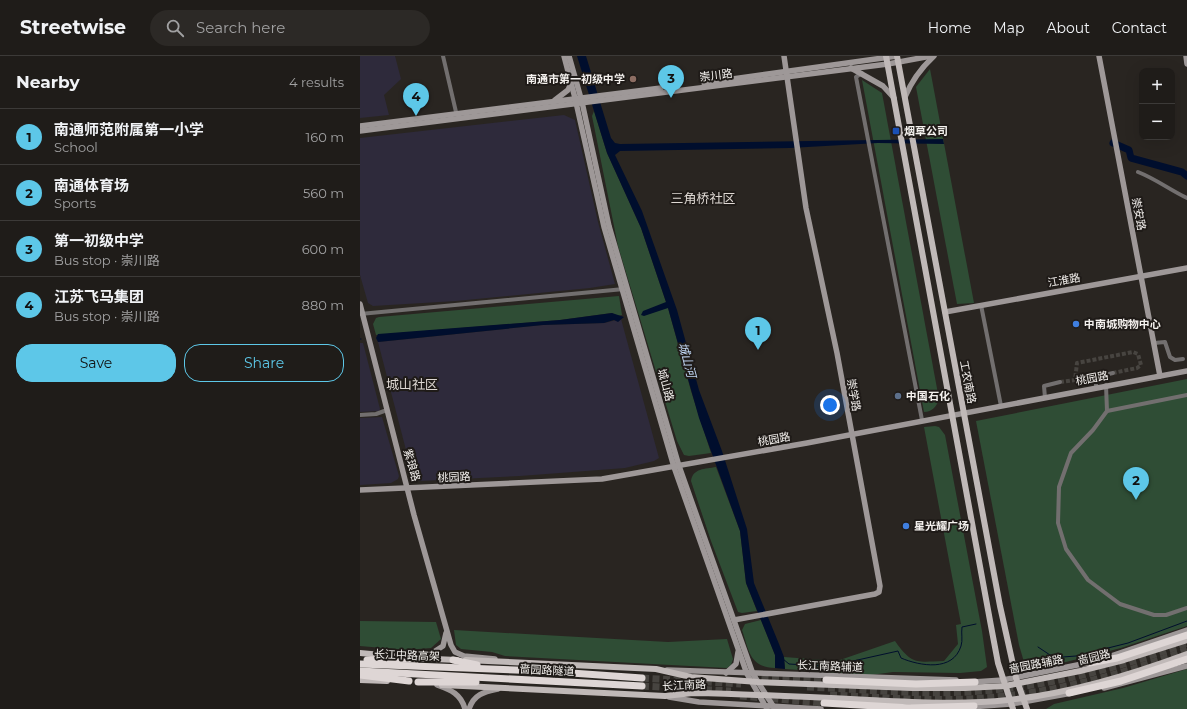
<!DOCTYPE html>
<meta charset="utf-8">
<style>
:root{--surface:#1f1c19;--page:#2c2926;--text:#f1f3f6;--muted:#a1a1a2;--line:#3c3a38;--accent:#5dc7e8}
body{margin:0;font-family:Montserrat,"Noto Sans SC",sans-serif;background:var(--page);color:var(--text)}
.controls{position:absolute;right:12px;top:12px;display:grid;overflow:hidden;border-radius:8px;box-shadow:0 4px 16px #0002}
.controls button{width:36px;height:36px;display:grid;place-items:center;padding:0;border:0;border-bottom:1px solid var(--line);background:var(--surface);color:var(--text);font:20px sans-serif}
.you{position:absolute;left:470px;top:349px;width:14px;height:14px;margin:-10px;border:3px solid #fff;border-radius:50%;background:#1a73e8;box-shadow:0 0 0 6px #1a73e833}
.badge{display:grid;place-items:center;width:26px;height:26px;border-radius:50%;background:var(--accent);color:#111;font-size:13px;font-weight:700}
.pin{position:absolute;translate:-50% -33px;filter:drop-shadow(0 1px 2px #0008)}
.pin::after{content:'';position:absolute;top:21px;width:14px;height:12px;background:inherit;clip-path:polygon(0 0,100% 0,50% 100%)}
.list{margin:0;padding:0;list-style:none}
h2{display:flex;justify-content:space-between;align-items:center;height:52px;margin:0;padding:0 16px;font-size:17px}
h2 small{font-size:13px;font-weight:400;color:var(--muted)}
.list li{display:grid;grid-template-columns:26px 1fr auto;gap:12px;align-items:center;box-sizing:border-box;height:56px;padding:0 16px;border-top:1px solid var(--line)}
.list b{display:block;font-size:15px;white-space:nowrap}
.list p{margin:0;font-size:13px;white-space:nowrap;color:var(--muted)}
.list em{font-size:13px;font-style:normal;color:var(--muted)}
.actions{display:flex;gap:8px;padding:12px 16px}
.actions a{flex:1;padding:9px 0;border:1px solid var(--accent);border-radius:16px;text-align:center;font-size:14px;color:var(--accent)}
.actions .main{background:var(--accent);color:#111}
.icon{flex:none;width:22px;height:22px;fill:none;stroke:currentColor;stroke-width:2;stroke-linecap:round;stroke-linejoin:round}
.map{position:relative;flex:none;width:827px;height:653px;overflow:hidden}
header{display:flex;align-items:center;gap:24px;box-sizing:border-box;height:56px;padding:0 20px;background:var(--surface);border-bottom:1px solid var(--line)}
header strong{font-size:19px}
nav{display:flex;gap:22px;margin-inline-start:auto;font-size:14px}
.search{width:280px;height:36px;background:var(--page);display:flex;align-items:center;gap:10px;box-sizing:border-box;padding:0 14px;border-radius:22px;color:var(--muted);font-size:15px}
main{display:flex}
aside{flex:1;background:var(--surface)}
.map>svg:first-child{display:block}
.industrial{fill:#2e2a3b}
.green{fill:#2f4d35}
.water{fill:#000e2d}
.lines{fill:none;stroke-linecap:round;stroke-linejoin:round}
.stream{stroke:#000e2d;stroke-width:1}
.river{stroke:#000e2d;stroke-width:7}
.street-tunnel{stroke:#474440;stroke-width:4;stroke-dasharray:4 2;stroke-linecap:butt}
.highway-tunnel{stroke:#474440;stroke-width:7;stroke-dasharray:7 3.5;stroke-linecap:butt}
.street{stroke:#726f6f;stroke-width:4}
.secondary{stroke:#9e9898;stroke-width:5.5}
.primary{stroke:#c0b9b8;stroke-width:6}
.highway{stroke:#ded6d5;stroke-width:7}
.education-dot{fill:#8d6e63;stroke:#1f1b18;stroke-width:1.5}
.transit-dot{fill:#1a4fb4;stroke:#1f1b18;stroke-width:1.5}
.shop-dot{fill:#3f7fe0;stroke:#1f1b18;stroke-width:1.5}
.service-dot{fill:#5c6f8a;stroke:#1f1b18;stroke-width:1.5}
.labels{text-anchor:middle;stroke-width:4;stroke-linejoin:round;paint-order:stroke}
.street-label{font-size:11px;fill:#f4f1ee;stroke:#1f1b18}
.poi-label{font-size:11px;font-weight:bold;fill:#f4f1ee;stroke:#1f1b18;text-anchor:start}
.water-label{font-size:12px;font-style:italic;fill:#c1d7f4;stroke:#1f1b18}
.quarter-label{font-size:13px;fill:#ded8d3;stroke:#1f1b18}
</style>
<header>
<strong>Streetwise</strong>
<div class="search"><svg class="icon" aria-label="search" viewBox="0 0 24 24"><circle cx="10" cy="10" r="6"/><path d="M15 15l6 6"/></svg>Search here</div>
<nav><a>Home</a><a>Map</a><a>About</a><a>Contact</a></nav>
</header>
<main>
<aside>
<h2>Nearby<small>4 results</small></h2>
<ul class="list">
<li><span class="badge">1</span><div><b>南通师范附属第一小学</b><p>School</p></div><em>160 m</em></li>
<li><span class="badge">2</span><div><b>南通体育场</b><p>Sports</p></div><em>560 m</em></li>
<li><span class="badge">3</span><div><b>第一初级中学</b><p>Bus stop · 崇川路</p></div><em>600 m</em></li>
<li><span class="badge">4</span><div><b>江苏飞马集团</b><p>Bus stop · 崇川路</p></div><em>880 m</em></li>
</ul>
<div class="actions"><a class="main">Save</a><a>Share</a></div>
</aside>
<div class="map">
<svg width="827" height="653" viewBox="0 0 827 653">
<rect width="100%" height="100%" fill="#292521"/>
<g class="industrial">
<polygon points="0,0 35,0 41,23 24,39 29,59 0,62"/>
<polygon points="204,59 215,64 238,166 255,228 230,232 96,245 13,250 8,247 0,219 0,82"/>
<polygon points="261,263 299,402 294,405 265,412 160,420 60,425 53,421 18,286 183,269 244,267"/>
<polygon points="0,287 3,287 20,353 19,355 0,356"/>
<polygon points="22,361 39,420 38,423 31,427 0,429 0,362"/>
</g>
<g class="green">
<polygon points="570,13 614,247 597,248 556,31"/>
<path d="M502 24 522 37 579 343C577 350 572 356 564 356Z"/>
<polygon points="234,55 247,97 281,172 308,252 331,335 351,397 329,400 324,399 317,385 258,190 232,60"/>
<polygon points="259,240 262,259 257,260 252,257 200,264 16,279 13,268 16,262 19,261"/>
<polygon points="827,323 827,570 761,592 698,608 676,612 664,606 659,589 616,365"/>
<path d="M575 370 579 371 585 379 622 575 627 611 621 615 600 617 533 616 511 619 425 613 424 601 477 605 535 585C552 609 556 606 584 605L598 588 596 569 601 568 564 371Z"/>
<path d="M356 411 380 475 386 527 397 555 382 557 378 556 351 485 331 425C333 412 345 413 356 411Z"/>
<path d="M401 564 415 599V612C389 611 389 594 382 574L385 568Z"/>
<polygon points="0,565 76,566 81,583 71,592 46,594 0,590"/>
<polygon points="94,574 308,586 367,583 373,603 371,609 367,612 145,600 132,596 101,593 96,589"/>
<polygon points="827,613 827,653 686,653 694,648 763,632"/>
</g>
<g class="water">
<polygon points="217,0 226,0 251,82 255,87 260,88 583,83 584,88 518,87 430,92 260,95 255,99 282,155 317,254 339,334 362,395 387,473 394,527 419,588 424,601 425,613 415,612 415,599 386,527 380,475 339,362 308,252 284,260 281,259 283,255 306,246 281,172 247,97"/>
<polygon points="252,257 264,261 258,266 254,264 244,267 183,269 18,286 16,282 18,278 200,264"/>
</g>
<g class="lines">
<g class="stream">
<polyline points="0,283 1,283"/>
<polyline points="678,591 690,599 703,601 716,600 768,587 827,565"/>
<path d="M423 603 429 608 480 611 493 605 538 595 541 602C560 610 593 616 601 590 603 584 601 578 602 571L616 568"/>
</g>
<polyline class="river" points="753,87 769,94 771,102 822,116 827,120"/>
<polyline class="street-tunnel" points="700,326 715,324 717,307 773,296 778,298 781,309 777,312 753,317"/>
<g class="highway-tunnel">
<polyline points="282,622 381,628"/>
<polyline points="391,622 466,624"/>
<polyline points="282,630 371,635"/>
<path d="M447 631C501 633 555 639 608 636 682 632 758 613 827 587"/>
<path d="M470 639C515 641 561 645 606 643 681 640 757 621 827 594"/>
<polyline points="380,640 464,647"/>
</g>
<g class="street">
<polyline points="83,0 96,56"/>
<polyline points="502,17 496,21 562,364"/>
<path d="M778 116C796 123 810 134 827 142"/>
<polyline points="621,249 641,350"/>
<polyline points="0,258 264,233"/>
<polyline points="794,287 805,286 810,301 815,304 823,303"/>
<polyline points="746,329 747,355 733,374 711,397 699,431 698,467 706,493 728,524 760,548 794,559 806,559 827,552"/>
<polyline points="736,332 736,321 753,317"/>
<polyline points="685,342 684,330 700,326"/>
<polyline points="747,355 827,339"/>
<polyline points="0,359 16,358 27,354"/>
</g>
<g class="secondary">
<polyline points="204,0 215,42 244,171 314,411 387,618 407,653"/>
<polyline points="209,0 222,46 249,170 319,410 393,618 415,653"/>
<polyline points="739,0 800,320"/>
<polyline points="826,0 827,8"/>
<polyline points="491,12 523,30 534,42"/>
<polyline points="344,27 537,0"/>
<path d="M545 41C552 24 561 12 574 0"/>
<polyline points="195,44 208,34 211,27"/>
<polyline points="0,70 301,32"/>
<polyline points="0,75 528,8 571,0"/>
<polyline points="0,248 54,459 91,589 95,596 104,600 135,603"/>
<polyline points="585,256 827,212"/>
<polyline points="0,434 242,423 447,387 827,315"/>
<polyline points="374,564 515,538 519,536 520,530 477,297 446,152 424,0"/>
<polyline points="748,601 827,574"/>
<polyline points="63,603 83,590 86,577"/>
<polyline points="307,614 596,624"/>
<polyline points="366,617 376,608 378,596"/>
<polyline points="613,626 643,624 732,606"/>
<path d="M77 629C91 634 101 638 105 653"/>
<polyline points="744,632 827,610"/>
<polyline points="309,641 339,646 461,653"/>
<polyline points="610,651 651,648 712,637"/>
<path d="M109 653C114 638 124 636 138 633"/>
</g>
<g class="primary">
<polyline points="526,0 631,570 638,607 653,653"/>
<polyline points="537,0 640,550 656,622 667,653"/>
<polyline points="0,597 43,601"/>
<polyline points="52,602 97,604"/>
<polyline points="106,604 296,613 331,621 398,626 552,632 605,632 645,630 720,615 764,604 827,584"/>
<polyline points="0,624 27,625"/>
<path d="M82 629 305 640 333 637C392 638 450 641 509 644 555 646 602 649 648 644 706 638 773 618 827 598"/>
</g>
<g class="highway">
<polyline points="7,604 57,603"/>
<polyline points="93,604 117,609"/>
<polyline points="729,607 757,602 827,579"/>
<polyline points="0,608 183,615 282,622"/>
<polyline points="0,615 282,630"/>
<polyline points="0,619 49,625"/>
<polyline points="466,624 556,628 615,626"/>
<polyline points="58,626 116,626"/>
<polyline points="709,637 761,625 827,603"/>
<polyline points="464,647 551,652 614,650"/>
</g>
</g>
<circle class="education-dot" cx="273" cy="23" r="4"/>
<rect class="transit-dot" x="532" y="71" width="8" height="8" rx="2"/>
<g class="shop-dot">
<circle cx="716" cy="268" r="4"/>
<circle cx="546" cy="470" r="4"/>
</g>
<circle class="service-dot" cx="538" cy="340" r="4"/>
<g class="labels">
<g class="street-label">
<text transform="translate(356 19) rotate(-7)" y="4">崇川路</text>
<text transform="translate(779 158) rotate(79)" y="4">崇安路</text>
<text transform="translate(704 224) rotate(-10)" y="4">江淮路</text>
<text transform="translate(732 322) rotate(-11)" y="4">桃园路</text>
<text transform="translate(608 326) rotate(79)" y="4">工农南路</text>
<text transform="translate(306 329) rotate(75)" y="4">城山路</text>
<text transform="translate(494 339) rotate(80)" y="4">崇学路</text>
<text transform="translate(414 383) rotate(-10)" y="4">桃园路</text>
<text transform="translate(52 409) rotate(74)" y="4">紫琅路</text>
<text transform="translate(94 421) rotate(-3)" y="4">桃园路</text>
<text transform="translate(47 599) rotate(2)" y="4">长江中路高架</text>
<text transform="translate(734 601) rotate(-14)" y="4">啬园路</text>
<text transform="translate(676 608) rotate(-11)" y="4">啬园路辅路</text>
<text transform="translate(470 610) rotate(2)" y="4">长江南路辅道</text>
<text transform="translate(187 614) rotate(3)" y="4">啬园路隧道</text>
<text transform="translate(324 629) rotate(-3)" y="4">长江南路</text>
</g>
<g class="poi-label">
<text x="265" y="27" text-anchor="end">南通市第一初级中学</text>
<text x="544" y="79">烟草公司</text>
<text x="724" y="272">中南城购物中心</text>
<text x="546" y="344">中国石化</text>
<text x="554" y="474">星光耀广场</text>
</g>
<g class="water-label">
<text transform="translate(327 304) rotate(75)" y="4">城山河</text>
</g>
<g class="quarter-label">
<text x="343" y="147">三角桥社区</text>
<text x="52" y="333">城山社区</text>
</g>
</g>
</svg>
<div class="controls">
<button>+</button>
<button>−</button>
</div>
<div class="you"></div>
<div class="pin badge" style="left:398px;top:294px">1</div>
<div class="pin badge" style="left:776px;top:444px">2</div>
<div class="pin badge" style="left:311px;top:42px">3</div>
<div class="pin badge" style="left:56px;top:60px">4</div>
</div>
</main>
